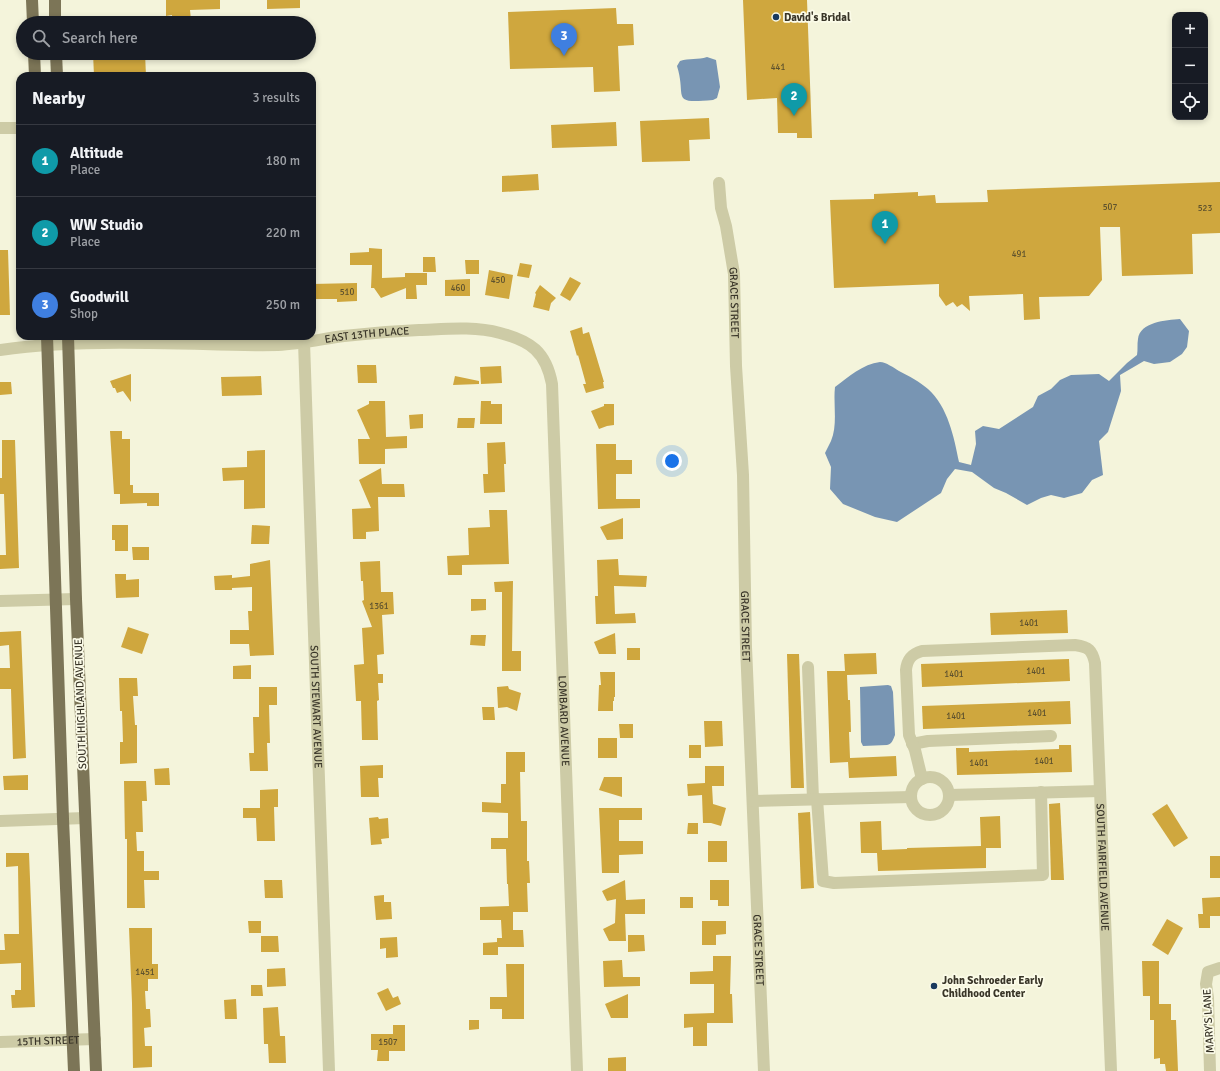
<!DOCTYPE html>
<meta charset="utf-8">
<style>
:root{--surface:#171b24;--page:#242831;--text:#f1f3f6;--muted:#9ea1a6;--line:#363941;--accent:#b45309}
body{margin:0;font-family:Signika,sans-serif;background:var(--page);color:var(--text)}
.controls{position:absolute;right:12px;top:12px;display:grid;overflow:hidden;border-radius:8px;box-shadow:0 2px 6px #0003}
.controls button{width:36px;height:36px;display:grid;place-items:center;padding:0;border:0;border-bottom:1px solid var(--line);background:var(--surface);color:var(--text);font:20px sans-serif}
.you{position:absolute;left:672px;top:461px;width:14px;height:14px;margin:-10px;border:3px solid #fff;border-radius:50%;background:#1a73e8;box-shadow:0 0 0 6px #1a73e833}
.badge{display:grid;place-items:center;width:26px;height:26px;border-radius:50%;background:var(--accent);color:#fff;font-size:13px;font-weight:700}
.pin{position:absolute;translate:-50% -33px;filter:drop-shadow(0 1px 2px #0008)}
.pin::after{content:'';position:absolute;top:21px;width:14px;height:12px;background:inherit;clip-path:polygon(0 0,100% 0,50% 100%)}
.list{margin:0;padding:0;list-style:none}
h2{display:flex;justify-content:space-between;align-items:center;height:52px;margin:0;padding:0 16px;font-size:17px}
h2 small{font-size:13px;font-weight:400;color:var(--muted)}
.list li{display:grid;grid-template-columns:26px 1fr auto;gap:12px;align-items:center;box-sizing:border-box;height:72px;padding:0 16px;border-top:1px solid var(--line)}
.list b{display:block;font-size:15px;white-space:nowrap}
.list p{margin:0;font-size:13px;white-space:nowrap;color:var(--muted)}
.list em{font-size:13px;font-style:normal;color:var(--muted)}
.icon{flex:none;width:22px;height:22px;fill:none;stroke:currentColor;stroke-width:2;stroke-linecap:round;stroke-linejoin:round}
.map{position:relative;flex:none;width:1220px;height:1071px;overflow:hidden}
.search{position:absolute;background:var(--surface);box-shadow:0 2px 6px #0003;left:16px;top:16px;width:300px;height:44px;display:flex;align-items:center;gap:10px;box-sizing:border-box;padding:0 14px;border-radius:22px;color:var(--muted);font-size:15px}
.panel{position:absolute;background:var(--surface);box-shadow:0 2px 6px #0003;left:16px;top:72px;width:300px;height:268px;border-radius:12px}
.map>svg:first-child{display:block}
.water{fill:#7895b3}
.building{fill:#cfa73e}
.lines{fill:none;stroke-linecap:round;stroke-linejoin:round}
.minor{stroke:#cdcba6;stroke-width:12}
.major{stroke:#7c7557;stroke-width:12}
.poi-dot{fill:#19395e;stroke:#fbfbe8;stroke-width:1.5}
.labels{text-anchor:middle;stroke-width:3.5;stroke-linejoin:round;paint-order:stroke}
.number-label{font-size:9px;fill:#5e522e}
.poi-label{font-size:11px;font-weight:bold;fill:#393528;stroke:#fbfbe8;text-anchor:start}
.street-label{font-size:11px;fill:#393528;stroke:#fbfbe8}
</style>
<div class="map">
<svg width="1220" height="1071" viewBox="0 0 1220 1071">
<rect width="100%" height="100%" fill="#f4f4db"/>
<g class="water">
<path d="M707 57 716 60 720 87 717 98 713 100C669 104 687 98 677 66L680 61C689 58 698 60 707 57Z"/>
<path d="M1180 319 1189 331 1187 347 1182 354 1170 362 1154 364 1144 361 1120 375 1121 391 1108 432 1099 441 1103 475 1092 480 1082 493 1064 498 1051 495 1041 498 1027 505 1006 493 994 488 972 472 955 469 947 479 941 493 897 522 875 517 843 504 830 489 831 467 825 453C827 449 829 445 831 441 838 425 833 404 835 387 848 377 863 364 880 362 886 362 894 368 899 371 909 376 920 382 928 389 948 407 954 437 959 462L971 465 976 444 975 431 983 426 999 429 1033 407 1038 396 1051 389 1060 380 1071 375 1099 374 1109 381 1127 363 1137 355C1138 350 1137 344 1138 339 1140 322 1166 320 1180 319Z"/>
<path d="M888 685 891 686 893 692 895 735C893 740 892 744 887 745L863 746 861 742 860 687Z"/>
</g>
<g class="building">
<polygon points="166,0 220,0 220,9 190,10 191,20 172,20 172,15 166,16"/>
<polygon points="267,0 300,0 300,8 267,9"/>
<polygon points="743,0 807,0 812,138 797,138 797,133 778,133 777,98 747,100"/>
<polygon points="616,8 617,24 633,24 634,45 618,46 620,91 594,92 593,67 510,69 508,12"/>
<polygon points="93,53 145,53 146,76 94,76"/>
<polygon points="709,118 710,139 689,140 690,161 642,162 640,121"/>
<polygon points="616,122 617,146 552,148 551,125"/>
<polygon points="538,174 539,190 502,192 502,176"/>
<polygon points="1220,182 1220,233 1192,234 1193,274 1122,276 1120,227 1100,227 1102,280 1089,296 1039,297 1040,319 1024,320 1023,294 969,296 970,311 962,304 957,307 953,302 946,306 939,296 939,284 834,288 830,200 874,199 874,194 918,192 918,196 935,195 936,203 988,202 987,190"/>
<polygon points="369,248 382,249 382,278 405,277 405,273 427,273 427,285 416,285 417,299 406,299 406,288 381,298 374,288 371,288 372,265 350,265 350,253 369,252"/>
<polygon points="0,250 8,250 10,315 0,315"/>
<polygon points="423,257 435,257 436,272 423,272"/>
<polygon points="465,260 479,260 479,274 466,274"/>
<polygon points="520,263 532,265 529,278 517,276"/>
<polygon points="489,270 513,275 509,299 485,295"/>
<polygon points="570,277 581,283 570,301 560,295"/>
<polygon points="470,279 470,296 445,296 445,280"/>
<polygon points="357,283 357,301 337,302 337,299 312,299 312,284"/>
<polygon points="540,285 556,298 551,303 549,311 533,307 536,294 535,293"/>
<polygon points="582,327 583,334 589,332 604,382 603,382 604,388 586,393 583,384 586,384 578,355 577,356 570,331"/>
<polygon points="357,365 376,365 377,383 358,383"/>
<polygon points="501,366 502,383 481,384 480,367"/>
<polygon points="131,374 131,402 123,391 117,393 115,388 113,388 110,381"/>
<polygon points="261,376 262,395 222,396 221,377"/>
<polygon points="455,376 479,381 479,384 453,385"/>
<polygon points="0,382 11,382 12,394 0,395"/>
<polygon points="369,401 385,401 386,437 407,436 407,448 385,449 385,464 359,464 358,439 370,439 357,410 369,404"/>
<polygon points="481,401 491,401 491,404 502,404 502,424 480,424"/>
<polygon points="604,404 614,404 614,425 607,426 599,429 591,411 604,406"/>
<polygon points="423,414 423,428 410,429 409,415"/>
<polygon points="458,418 475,418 474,428 457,428"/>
<polygon points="110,431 122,431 122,439 130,439 130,485 133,485 133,493 159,493 159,506 147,506 147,503 120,504 120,494 114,494"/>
<polygon points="2,440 15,440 19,568 0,569 0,555 6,555 4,494 0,494 0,478 2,478"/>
<polygon points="505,442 506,464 504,464 505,492 484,493 483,474 488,474 487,443"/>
<polygon points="596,444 616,444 616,460 632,460 632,474 616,474 616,499 640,499 640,508 598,509"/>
<polygon points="265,450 265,508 244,509 244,480 223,481 222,468 247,467 247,451"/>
<polygon points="381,468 382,484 404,484 405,497 378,497 379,531 366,532 366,539 353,539 352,509 371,508 359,480"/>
<polygon points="489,510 507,510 509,564 462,565 462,575 448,575 447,556 469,555 468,528 490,527"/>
<polygon points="623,518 623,539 607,540 600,527"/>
<polygon points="112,525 128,525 128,551 115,551 115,540 112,540"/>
<polygon points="252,525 270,526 269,544 251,544"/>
<polygon points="132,547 149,547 149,560 133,560"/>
<polygon points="618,559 619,575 647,576 646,587 614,586 615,614 635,613 636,623 596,624 595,596 598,596 597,560"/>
<polygon points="270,560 274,655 250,656 249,644 230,644 230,630 249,630 248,611 252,611 252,587 232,588 232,590 215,590 214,576 232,575 232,578 250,576 250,564"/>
<polygon points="380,561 381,592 393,592 394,614 382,615 384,654 377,655 378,674 383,674 383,683 378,683 379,700 377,701 378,740 362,740 361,701 356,701 354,665 364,664 362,628 372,627 362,601 364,600 363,581 361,581 360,562"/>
<polygon points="115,574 126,574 126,580 139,579 139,597 116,598"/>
<polygon points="513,581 512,651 521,651 521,671 502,671 502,592 495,592 494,582"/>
<polygon points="471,599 486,599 486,610 471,611"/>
<polygon points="1067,610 1068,633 991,635 990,613"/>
<polygon points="128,627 149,634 142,654 121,647"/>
<polygon points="21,631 26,758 13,759 11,689 0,689 0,668 10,668 9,645 0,646 0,632"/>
<polygon points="615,633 616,654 599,654 594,642"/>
<polygon points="471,635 486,635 485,646 470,645"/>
<rect x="627" y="648" width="13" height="12"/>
<polygon points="876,653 877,674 847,675 848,700 850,700 851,732 849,732 850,758 896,756 897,776 849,778 848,762 830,763 827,671 845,671 844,654"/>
<polygon points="787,654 799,654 804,788 791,788"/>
<polygon points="1069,659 1070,681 922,687 921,664"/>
<polygon points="251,665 251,679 233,679 233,666"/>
<polygon points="600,672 615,672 615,697 614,697 614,701 613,701 613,711 598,711 599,685 601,685"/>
<polygon points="119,678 137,678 138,696 133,696 135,725 137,725 137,763 120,764 120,742 123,742 122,711 120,711"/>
<polygon points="508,686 509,689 521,693 517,711 507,707 498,708 497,687"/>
<polygon points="259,687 277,687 277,705 269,705 270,743 267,743 268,771 250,771 249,753 254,753 253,717 259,717"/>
<polygon points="1070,701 1071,724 923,729 922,706"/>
<polygon points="482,707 494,707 495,720 483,720"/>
<polygon points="704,721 722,721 723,746 705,747"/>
<polygon points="619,724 633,724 633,738 620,738"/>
<rect x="598" y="738" width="19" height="20"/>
<rect x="689" y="745" width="12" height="13"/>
<polygon points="1059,745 1071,745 1072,772 957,775 956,748 969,748 969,752 1059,749"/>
<polygon points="506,752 525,752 525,772 520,772 521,821 527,821 527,861 529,861 530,883 527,883 528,912 513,912 513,930 523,930 524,947 498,947 498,955 483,955 483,943 497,942 497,938 502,938 501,920 480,920 480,907 509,906 508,884 507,884 506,849 491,849 491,838 508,838 508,813 482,812 482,802 501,803 501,784 506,784"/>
<polygon points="383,765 383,778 378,778 379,797 361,797 360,766"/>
<polygon points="705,766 724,766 724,786 712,786 713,804 726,808 721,826 711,823 703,823 702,795 688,796 687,784 705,783"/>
<polygon points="169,768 170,785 155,785 154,769"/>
<polygon points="28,775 28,790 4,790 3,776"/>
<polygon points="604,777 622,777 622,797 599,790"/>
<polygon points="124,781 146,781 147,801 142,801 143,832 136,832 137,851 144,851 144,871 159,871 159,880 144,880 145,908 127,908 127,839 125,839"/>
<polygon points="278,789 278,807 274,807 275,841 257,841 256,818 243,818 243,808 260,808 260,790"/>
<polygon points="1060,803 1064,880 1051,880 1049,804"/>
<polygon points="1167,804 1188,838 1174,847 1152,814"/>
<polygon points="599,808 642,808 642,820 619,820 619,841 643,841 643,854 619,855 619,873 602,873"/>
<polygon points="810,812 814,888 801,889 798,813"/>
<polygon points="1000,816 1001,848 986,848 986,868 878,871 877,853 861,853 860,822 881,821 882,850 907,849 907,848 981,846 980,817"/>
<polygon points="378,817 379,819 388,818 389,838 381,839 382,844 371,845 369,818"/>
<polygon points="688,823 698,823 698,834 687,834"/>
<rect x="708" y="841" width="19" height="21"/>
<polygon points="6,853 29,853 35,1007 12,1008 11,995 15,995 15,990 21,990 21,963 0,964 0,950 5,950 4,934 19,934 18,866 6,867"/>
<rect x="1210" y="856" width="10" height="22"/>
<polygon points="264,880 282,880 283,898 265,898"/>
<polygon points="625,880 626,900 645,899 645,914 625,914 626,941 609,941 603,929 615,923 616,899 607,901 602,891"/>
<polygon points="710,880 729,880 729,906 718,906 718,900 710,900"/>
<polygon points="384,895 384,902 391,902 392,919 376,920 374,896"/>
<rect x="680" y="897" width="13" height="11"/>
<polygon points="1220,897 1220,916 1210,916 1210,928 1199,928 1198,914 1203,914 1202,898"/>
<polygon points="1167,919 1183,928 1168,955 1152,945"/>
<polygon points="248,921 261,921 261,933 249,933"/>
<polygon points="702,921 726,921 726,934 716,935 716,945 702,945"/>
<polygon points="129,928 152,928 152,964 158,964 158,979 148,979 148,991 145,991 146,1009 150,1009 151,1027 144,1028 145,1046 152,1046 152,1067 133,1068 132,1003"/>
<polygon points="628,935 644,935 645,951 628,952"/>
<polygon points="261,936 278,936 279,952 261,952"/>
<polygon points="397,937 398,957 386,958 386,948 380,949 380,938"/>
<polygon points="713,956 731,956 730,994 732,994 733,1023 707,1023 707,1046 693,1046 693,1027 684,1028 684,1014 714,1013 714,984 690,984 690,972 713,971"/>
<polygon points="622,960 623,977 640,977 640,986 604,987 603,961"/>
<polygon points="1142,961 1159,961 1159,1004 1171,1004 1171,1020 1176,1020 1178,1071 1166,1071 1165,1064 1160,1064 1160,1058 1154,1059 1154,1020 1150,1020 1150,996 1143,996"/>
<polygon points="506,964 524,964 524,1019 502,1019 502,1009 490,1009 490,997 507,997"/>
<polygon points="285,968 286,986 267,987 267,969"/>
<polygon points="251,985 262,985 263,996 251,996"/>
<polygon points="388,988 393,998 398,996 401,1004 386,1011 377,993"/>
<polygon points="628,994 628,1018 611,1018 605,1004"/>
<polygon points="236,999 237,1019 225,1019 224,1000"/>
<polygon points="278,1007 280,1036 285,1036 286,1063 269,1063 268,1044 264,1044 263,1008"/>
<polygon points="469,1020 479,1020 479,1029 469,1030"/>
<polygon points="393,1025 405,1025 405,1051 389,1051 389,1061 377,1061 378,1050 371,1050 371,1034 393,1034"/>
<polygon points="626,1057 626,1071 608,1071 608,1058"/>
</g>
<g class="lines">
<g class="minor">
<polyline points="0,128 20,128"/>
<path id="s1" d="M719 183 721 208 726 226 734 274 736 366 743 475 746 647 764 1071"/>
<path id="s2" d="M304 342 329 1071"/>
<path id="s3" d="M0 350C49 343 99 342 148 343 191 343 234 346 278 345 300 344 322 339 344 336 369 333 394 331 419 330 446 329 474 326 500 333 531 341 546 352 552 384L577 1071"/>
<polyline points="0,601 76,599"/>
<polyline points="808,667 813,799"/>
<polyline points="912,744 928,741 1051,736"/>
<circle cx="930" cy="796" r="19"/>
<path id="s4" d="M922 779 915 750 909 735 906 670C907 660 911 654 922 651L1075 645C1089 647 1092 650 1095 663L1111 1071"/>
<polyline points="949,795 1100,791"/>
<polyline points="817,799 823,881 834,883 1043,875 1041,792"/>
<polyline points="753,801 911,797"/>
<polyline points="0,821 85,818"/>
<path id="s5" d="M0 1042 95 1039"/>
<polyline points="1210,1071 1208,998 1206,984 1208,972 1220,968"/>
</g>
<g class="major">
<polyline points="32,0 33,23"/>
<polyline points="55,0 55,23"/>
<polyline points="34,53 35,76"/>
<polyline points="56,53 57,76"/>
<polyline points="47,336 63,819 74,1071"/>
<polyline points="68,336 76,599 96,1071"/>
</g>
</g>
<g class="poi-dot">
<circle cx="776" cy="17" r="4"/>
<circle cx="934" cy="986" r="4"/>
</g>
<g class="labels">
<g class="number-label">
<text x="778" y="70">441</text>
<text x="1110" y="210">507</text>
<text x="1205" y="211">523</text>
<text x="1019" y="257">491</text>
<text x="498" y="283">450</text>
<text x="458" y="291">460</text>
<text x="347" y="295">510</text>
<text x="379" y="609">1361</text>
<text x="1029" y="626">1401</text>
<text x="1036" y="674">1401</text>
<text x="954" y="677">1401</text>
<text x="1037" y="716">1401</text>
<text x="956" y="719">1401</text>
<text x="1044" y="764">1401</text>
<text x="979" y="766">1401</text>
<text x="145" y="975">1451</text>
<text x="388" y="1045">1507</text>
</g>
<g class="poi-label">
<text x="784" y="21">David's Bridal</text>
<text x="942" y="984">John Schroeder Early<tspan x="942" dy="13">Childhood Center</tspan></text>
</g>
<g class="street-label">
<text dy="4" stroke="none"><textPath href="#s1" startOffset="121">GRACE STREET</textPath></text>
<text dy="4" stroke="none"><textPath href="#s3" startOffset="368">EAST 13TH PLACE</textPath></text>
<text dy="4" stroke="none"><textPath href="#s1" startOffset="445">GRACE STREET</textPath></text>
<text transform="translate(80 704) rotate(-92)" y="4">SOUTH HIGHLAND AVENUE</text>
<text dy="4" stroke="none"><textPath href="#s2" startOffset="365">SOUTH STEWART AVENUE</textPath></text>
<text dy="4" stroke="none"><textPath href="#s3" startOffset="917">LOMBARD AVENUE</textPath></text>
<text dy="4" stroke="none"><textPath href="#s4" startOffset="525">SOUTH FAIRFIELD AVENUE</textPath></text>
<text dy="4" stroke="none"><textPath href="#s1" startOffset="769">GRACE STREET</textPath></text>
<text transform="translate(1208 1021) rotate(-93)" y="4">MARY'S LANE</text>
<text dy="4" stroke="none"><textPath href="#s5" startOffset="48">15TH STREET</textPath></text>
</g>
</g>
</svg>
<div class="controls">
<button>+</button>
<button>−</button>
<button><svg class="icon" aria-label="locate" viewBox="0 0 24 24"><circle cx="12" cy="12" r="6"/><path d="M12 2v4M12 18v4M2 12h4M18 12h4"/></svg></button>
</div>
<div class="you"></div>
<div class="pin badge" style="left:885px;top:244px;background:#0f9aa8">1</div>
<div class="pin badge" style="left:794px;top:116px;background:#0f9aa8">2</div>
<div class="pin badge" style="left:564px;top:56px;background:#3f7fe0">3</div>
<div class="search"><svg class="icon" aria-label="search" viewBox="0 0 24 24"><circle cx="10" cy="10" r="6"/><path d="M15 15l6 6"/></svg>Search here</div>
<section class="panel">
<h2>Nearby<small>3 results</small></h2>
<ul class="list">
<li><span class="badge" style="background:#0f9aa8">1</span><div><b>Altitude</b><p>Place</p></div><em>180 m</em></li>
<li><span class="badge" style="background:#0f9aa8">2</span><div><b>WW Studio</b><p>Place</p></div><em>220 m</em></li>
<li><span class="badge" style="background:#3f7fe0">3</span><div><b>Goodwill</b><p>Shop</p></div><em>250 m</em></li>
</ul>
</section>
</div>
